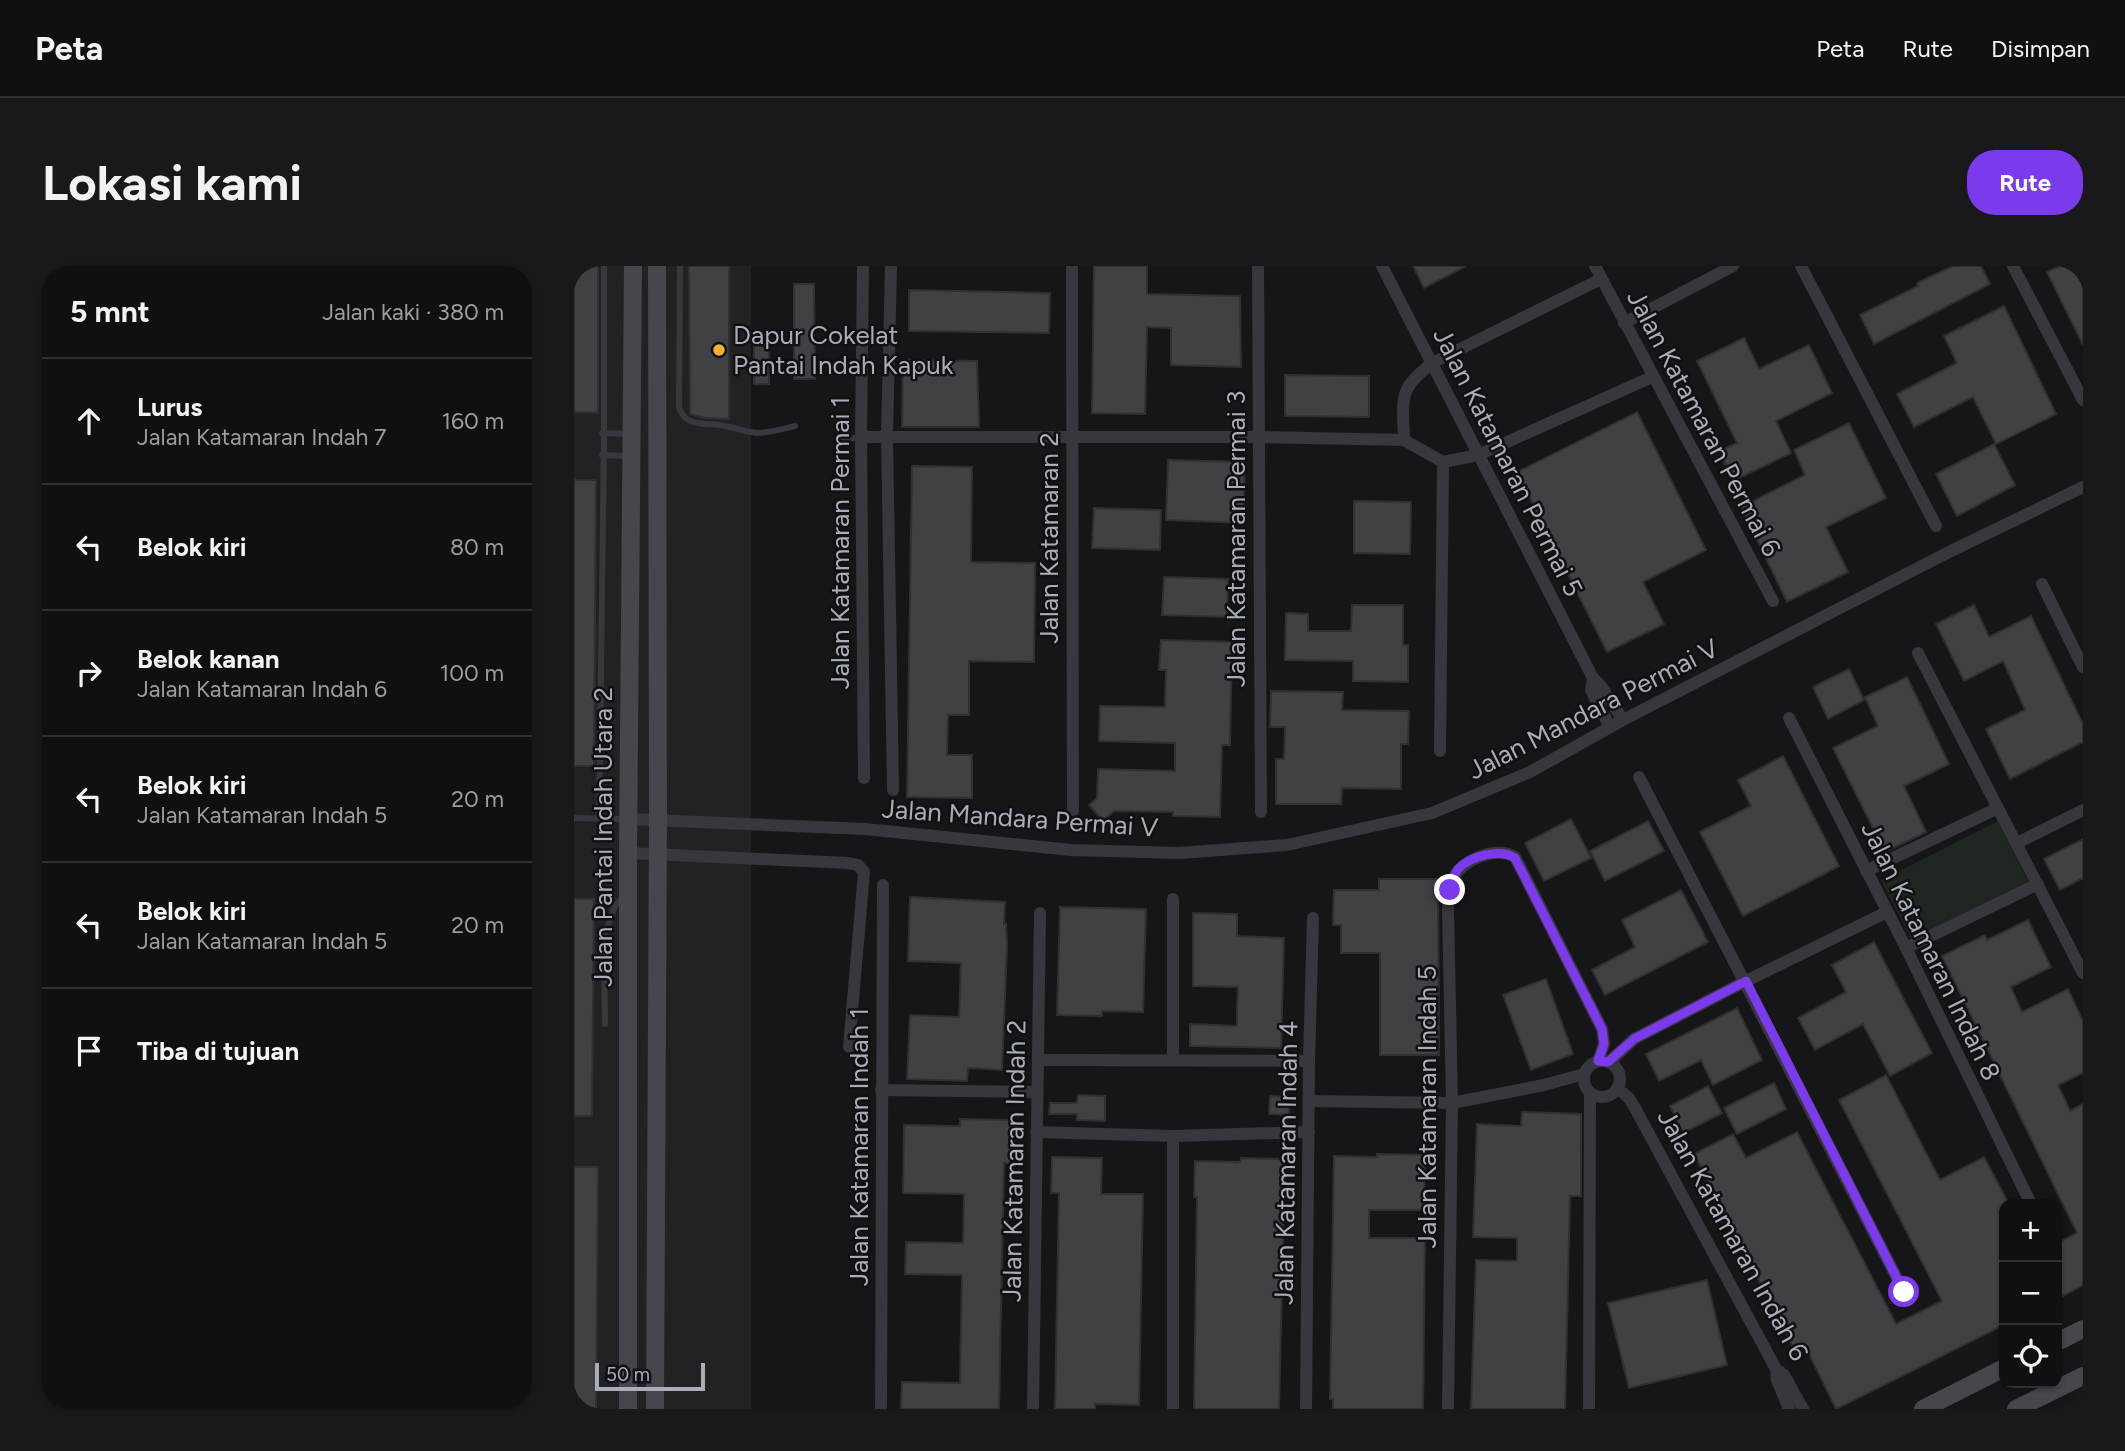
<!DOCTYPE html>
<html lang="id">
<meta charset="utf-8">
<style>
:root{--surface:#101012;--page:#19191b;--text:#f1f3f6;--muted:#9c9d9f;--line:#303032;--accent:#7c3aed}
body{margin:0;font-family:Figtree,sans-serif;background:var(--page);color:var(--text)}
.controls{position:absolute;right:21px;bottom:21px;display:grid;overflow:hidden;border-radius:14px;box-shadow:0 2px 5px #0004}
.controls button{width:63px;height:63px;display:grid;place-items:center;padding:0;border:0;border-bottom:2px solid var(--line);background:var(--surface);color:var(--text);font:35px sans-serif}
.scale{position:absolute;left:21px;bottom:18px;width:110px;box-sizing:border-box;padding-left:7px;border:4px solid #a8adb8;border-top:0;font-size:19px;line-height:24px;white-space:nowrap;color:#a8adb8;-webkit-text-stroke:5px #111113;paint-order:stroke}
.stop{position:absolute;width:21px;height:21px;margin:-16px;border:5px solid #7c3aed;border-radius:50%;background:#fff}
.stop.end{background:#7c3aed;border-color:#fff;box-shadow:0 2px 7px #0008}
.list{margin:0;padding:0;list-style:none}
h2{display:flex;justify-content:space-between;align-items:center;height:91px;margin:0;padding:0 28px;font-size:30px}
h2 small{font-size:23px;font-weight:400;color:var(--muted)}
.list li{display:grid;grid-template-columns:46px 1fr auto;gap:21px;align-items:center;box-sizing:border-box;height:126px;padding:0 28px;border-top:2px solid var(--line)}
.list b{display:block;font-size:26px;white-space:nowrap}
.list p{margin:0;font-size:23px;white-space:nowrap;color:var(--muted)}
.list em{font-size:23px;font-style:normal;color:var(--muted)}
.icon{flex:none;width:38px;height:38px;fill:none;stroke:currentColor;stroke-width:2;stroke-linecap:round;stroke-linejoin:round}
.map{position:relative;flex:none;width:1509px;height:1143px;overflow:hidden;border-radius:28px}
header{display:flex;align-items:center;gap:42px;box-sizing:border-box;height:98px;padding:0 35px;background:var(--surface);border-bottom:2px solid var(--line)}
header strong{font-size:33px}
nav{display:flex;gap:38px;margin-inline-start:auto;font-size:24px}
.intro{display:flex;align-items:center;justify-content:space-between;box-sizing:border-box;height:168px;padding:0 42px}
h1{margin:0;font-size:49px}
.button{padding:18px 32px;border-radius:28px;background:var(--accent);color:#fff;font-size:24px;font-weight:700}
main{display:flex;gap:42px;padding:0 42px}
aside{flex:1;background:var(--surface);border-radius:28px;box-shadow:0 2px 5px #0004}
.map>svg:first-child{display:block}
.built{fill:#222225}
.green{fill:#1e261f}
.building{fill:#404145;stroke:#303034;stroke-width:2}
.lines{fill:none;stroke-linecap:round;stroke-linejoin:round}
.lane{stroke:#37383d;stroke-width:6}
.street{stroke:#37383d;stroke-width:12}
.secondary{stroke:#45474d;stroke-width:18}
.route{stroke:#7c3aed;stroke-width:9}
.poi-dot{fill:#f2b134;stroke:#111113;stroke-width:2.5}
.labels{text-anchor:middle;stroke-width:5;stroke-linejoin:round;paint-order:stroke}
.poi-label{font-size:26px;fill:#a8adb8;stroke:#111113;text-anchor:start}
.street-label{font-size:26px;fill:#a8adb8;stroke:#111113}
</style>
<header>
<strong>Peta</strong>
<nav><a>Peta</a><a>Rute</a><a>Disimpan</a></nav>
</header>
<div class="intro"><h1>Lokasi kami</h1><a class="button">Rute</a></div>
<main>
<aside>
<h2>5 mnt<small>Jalan kaki · 380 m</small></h2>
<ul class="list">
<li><svg class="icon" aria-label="ahead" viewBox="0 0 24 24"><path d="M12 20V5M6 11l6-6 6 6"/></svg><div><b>Lurus</b><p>Jalan Katamaran Indah 7</p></div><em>160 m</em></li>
<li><svg class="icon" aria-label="left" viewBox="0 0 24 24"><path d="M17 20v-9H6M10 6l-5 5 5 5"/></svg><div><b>Belok kiri</b></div><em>80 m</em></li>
<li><svg class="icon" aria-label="right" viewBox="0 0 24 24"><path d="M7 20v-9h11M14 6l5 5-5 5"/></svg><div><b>Belok kanan</b><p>Jalan Katamaran Indah 6</p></div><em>100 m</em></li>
<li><svg class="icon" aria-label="left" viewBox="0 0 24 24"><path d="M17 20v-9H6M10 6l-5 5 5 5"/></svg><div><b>Belok kiri</b><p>Jalan Katamaran Indah 5</p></div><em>20 m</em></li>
<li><svg class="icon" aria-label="left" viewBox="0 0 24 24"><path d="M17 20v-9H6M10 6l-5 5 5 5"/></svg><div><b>Belok kiri</b><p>Jalan Katamaran Indah 5</p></div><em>20 m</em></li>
<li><svg class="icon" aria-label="arrive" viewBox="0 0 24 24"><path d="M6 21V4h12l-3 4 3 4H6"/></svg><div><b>Tiba di tujuan</b></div></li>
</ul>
</aside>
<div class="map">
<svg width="1509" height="1143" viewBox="0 0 1509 1143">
<rect width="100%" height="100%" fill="#161618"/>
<rect class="built" x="0" y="0" width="177" height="1143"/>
<polygon class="green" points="1424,555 1456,619 1340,679 1307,614"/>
<g class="building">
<polygon points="0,0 24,0 24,147 0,146"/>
<polygon points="115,0 155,0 155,153 131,152 116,148"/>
<polygon points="520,0 573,0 573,28 666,30 667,101 597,99 597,62 573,61 571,148 518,147"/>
<polygon points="839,0 892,0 850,22"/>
<polygon points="1379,0 1407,0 1416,18 1300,78 1286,49 1344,20 1343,17"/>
<polygon points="1486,0 1509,0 1509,79 1473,6"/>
<polygon points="220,18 240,18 241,113 220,113"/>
<polygon points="335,24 476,27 475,67 335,65"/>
<polygon points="1430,40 1482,148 1422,178 1399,131 1340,161 1323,128 1383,97 1370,70"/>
<polygon points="1170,72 1185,103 1235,79 1258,127 1202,155 1217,187 1159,215 1145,185 1163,177 1123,95"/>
<rect x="180" y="80" width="15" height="38"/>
<polygon points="329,94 403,95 405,161 328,161"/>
<polygon points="711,109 795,110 795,151 711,150"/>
<polygon points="1063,146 1132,284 1069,316 1090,358 1033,386 943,206"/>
<polygon points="1275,157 1312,232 1252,261 1274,306 1213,336 1167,241 1231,209 1220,184"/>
<polygon points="1420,178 1441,219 1383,250 1362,208"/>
<polygon points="594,194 671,196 669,257 592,254"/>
<polygon points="338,200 398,201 397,296 461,297 460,396 395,395 395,449 374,449 373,489 398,489 398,532 333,531"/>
<polygon points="0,214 22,214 20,500 0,500"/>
<polygon points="780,235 837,236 836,288 780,287"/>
<polygon points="520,242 587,244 586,284 518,282"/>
<polygon points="590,311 654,313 653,351 588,349"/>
<polygon points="778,339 829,339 829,379 834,379 834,416 779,415 779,395 711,394 712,347 734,348 734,365 777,365"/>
<polygon points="1400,339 1415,371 1457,350 1509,458 1509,476 1436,513 1412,463 1451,444 1440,419 1429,395 1390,415 1362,358"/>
<polygon points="587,374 658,376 656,479 648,479 646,551 599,550 599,546 540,545 529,555 515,539 523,532 524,503 601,505 601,477 525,475 526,440 591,441 592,404 585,404"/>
<polygon points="1275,403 1290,434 1254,453 1239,421"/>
<polygon points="1333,411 1375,498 1330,520 1352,566 1311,586 1259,482 1304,460 1291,431"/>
<polygon points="697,425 769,426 768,444 835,445 834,478 827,478 827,523 768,522 767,538 702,538 702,493 710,493 711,461 696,461"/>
<polygon points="1209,490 1265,600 1169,650 1126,566 1177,540 1164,514"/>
<polygon points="997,553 1017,592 970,615 951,577"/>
<polygon points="1074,555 1090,585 1031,615 1016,585"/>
<polygon points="1509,573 1509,612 1486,624 1470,593"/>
<polygon points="805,613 864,613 865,789 806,789 806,687 767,687 767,659 759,659 760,624 805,624"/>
<polygon points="1107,624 1134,676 1031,729 1018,704 1061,681 1048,654"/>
<polygon points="336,631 431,636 430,658 432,658 433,680 428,804 394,802 393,815 333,813 336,749 385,751 387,697 334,695"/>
<polygon points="0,633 20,633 18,850 0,850"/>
<polygon points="486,641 572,643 569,746 528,745 528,750 483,749"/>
<polygon points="619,647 663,648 663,670 710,672 707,782 616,780 616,758 663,760 663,741 664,721 619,720"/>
<polygon points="1454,654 1477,701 1437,721 1448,746 1494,723 1509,755 1509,807 1484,819 1496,845 1509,838 1509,1019 1483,1033 1483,977 1503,967 1368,690 1411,669 1413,674"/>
<polygon points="1300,676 1358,787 1316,810 1289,758 1241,784 1224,752 1272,726 1258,699"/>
<polygon points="972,713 999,788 957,804 929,729"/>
<polygon points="1163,742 1188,794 1139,819 1127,794 1085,815 1072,788"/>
<polygon points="1312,809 1366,914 1410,891 1435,938 1430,938 1430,1059 1262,1143 1232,1082 1222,1087 1120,888 1159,868 1172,892 1223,866 1322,1058 1368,1035 1265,834"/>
<polygon points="1200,817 1212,843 1163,868 1150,842"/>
<polygon points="1134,820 1148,847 1109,867 1096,840"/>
<polygon points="504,829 531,830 531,855 503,854 503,848 475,848 476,837 503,837"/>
<polygon points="696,830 715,831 715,849 695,848"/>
<polygon points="948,846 1007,848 1007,930 996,930 991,1143 897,1143 902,994 943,995 943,972 899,971 903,858 947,860"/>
<polygon points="386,853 437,854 436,897 430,897 425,1143 327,1143 328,1116 386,1117 388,1009 331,1008 332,976 389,977 390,928 329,927 330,859 386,860"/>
<polygon points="803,888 851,889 850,944 795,944 795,972 851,972 849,1143 759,1143 759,1133 756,1133 760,890 803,891"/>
<polygon points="478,891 528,892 527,928 569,928 565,1139 521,1138 521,1143 481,1143 485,927 477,927"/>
<polygon points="667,892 711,893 705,1143 620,1143 623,931 620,931 621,895 666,896"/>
<polygon points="0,901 24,901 22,1143 0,1143"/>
<polygon points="1133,1014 1153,1099 1055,1122 1034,1037"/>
</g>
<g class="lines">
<g class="lane">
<path d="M106 0 105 141C111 163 134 156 151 160 162 162 172 166 183 167 196 167 209 163 221 160"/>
<polyline points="28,167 56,168"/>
<polyline points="267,174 287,171"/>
<polyline points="28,189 55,190"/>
<polyline points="0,552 53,553"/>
<polyline points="25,552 30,179 30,0"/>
<polyline points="31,758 30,670 41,640 49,631"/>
</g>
<g class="street">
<polyline points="289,0 287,171 290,512"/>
<polyline points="317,0 313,170 319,524"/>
<polyline points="498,0 499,545"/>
<polyline points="684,0 687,546"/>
<polyline points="808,0 1019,412 1027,420 1049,454"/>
<polyline points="1021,0 1199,335"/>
<polyline points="1227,0 1362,260"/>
<polyline points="1439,0 1509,134"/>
<path d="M1027 13 858 97C851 103 843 109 837 117 825 131 830 156 830 174L869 196 904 189 1078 111"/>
<polyline points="1050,57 1159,0"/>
<polyline points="287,171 684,171 830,174"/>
<polyline points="1468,318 1509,401"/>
<polyline points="1344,387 1509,707"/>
<polyline points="1019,412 1017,424 1036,461"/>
<polyline points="1215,452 1332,682 1457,938"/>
<polyline points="866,485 869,196"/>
<polyline points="1065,511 1330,1026"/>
<polyline points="54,553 291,563 497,584 605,587 713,579 858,547 956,506 1049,454 1375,286 1509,221"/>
<polyline points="1443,577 1509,544"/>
<polyline points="54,587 273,597 284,599 290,606 275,781"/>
<polyline points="1292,605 1424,542"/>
<polyline points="599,633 599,794"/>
<polyline points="1332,682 1464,618"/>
<polyline points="464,794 735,795"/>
<circle cx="1028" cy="813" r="18"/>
<polyline points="1035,796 1060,773 1172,715 1313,646"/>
<polyline points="1043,822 1055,832 1061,842 1202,1103 1210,1109 1229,1143"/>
<polyline points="307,824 463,826"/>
<polyline points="735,835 878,837 970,819 1010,808"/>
<polyline points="462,866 599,870 735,866"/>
<polyline points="1202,1103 1203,1114 1215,1143"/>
<polyline points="307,1143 309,619"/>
<polyline points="459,1143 466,647"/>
<polyline points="599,1143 599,870"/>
<polyline points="732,1143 735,795 739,652"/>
<path d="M874 1143 878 837 874 643C875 634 874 623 878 615 886 594 922 579 941 591L1028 763 1030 778 1024 795"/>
<polyline points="1015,1143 1016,827"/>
<polyline points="1508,1143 1509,1140"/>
</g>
<g class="secondary">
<polyline points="1483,1076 1509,1063"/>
<polyline points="54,1143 54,587 59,0"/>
<polyline points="81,1143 84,554 83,0"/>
<polyline points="1349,1143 1430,1102"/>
<polyline points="1442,1143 1509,1110"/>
</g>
</g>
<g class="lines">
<path class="route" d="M876 624C877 617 880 609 884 603 896 590 926 582 941 592L1028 763 1030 778 1024 795 1034 796 1060 773 1172 715 1330 1026"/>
</g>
<circle class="poi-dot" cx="145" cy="84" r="7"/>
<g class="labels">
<g class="poi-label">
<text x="159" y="78">Dapur Cokelat<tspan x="159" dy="30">Pantai Indah Kapuk</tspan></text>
</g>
<g class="street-label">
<text transform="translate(1130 157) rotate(62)" y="9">Jalan Katamaran Permai 6</text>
<text transform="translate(934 196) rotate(63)" y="9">Jalan Katamaran Permai 5</text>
<text transform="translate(475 272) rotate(-90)" y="9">Jalan Katamaran 2</text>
<text transform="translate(662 273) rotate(-90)" y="9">Jalan Katamaran Permai 3</text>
<text transform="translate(266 277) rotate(-90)" y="9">Jalan Katamaran Permai 1</text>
<text transform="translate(1019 443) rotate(-27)" y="9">Jalan Mandara Permai V</text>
<text transform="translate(446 552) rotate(4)" y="9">Jalan Mandara Permai V</text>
<text transform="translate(29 571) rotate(-90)" y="9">Jalan Pantai Indah Utara 2</text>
<text transform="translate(1357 685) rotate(64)" y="9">Jalan Katamaran Indah 8</text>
<text transform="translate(853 841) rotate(-90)" y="9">Jalan Katamaran Indah 5</text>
<text transform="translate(285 881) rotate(-90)" y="9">Jalan Katamaran Indah 1</text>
<text transform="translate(440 895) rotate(-89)" y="9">Jalan Katamaran Indah 2</text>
<text transform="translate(712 897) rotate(-89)" y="9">Jalan Katamaran Indah 4</text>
<text transform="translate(1159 969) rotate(61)" y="9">Jalan Katamaran Indah 6</text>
</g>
</g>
</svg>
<div class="controls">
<button>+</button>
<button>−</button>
<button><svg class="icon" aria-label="locate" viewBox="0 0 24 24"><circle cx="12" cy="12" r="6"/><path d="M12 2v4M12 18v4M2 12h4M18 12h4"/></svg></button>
</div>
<div class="scale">50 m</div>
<div class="stop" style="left:1330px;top:1026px"></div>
<div class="stop end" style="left:876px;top:624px"></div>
</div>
</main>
